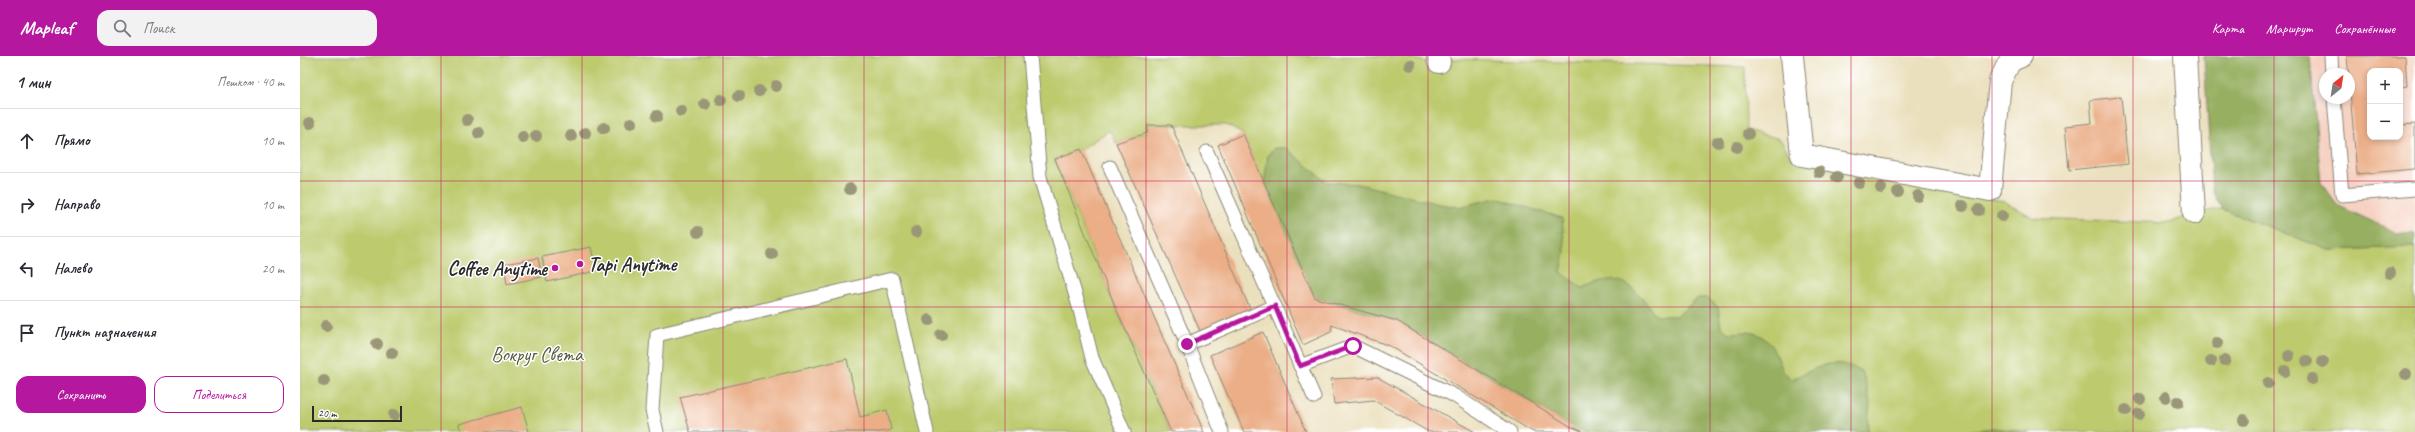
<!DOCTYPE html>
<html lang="ru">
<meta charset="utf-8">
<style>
:root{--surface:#fff;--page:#f2f2f3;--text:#2b2b33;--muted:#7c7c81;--line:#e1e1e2;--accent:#b5179e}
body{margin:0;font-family:Caveat,sans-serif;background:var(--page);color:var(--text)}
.controls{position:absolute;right:12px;top:12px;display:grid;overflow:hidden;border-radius:8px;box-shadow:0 2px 6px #0003}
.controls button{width:36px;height:36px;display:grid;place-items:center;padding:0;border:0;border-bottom:1px solid var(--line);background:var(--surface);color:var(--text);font:20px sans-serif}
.compass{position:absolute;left:2019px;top:12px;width:36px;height:36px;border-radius:50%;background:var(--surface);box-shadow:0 2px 6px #0003;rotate:30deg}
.scale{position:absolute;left:12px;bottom:10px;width:90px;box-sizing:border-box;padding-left:4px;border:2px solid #2b2b2b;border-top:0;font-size:11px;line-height:14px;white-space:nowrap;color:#2b2b2b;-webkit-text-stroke:3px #fff;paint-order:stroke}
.stop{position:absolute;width:12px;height:12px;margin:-9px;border:3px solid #b5179e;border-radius:50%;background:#fff}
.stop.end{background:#b5179e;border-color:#fff;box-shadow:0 1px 4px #0008}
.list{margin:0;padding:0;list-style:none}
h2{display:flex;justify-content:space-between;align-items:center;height:52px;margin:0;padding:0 16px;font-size:17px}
h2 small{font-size:13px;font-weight:400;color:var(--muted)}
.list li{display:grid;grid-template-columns:26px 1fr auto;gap:12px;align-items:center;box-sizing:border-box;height:64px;padding:0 16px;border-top:1px solid var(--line)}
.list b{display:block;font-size:15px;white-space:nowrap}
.list em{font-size:13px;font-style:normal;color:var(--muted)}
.actions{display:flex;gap:8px;padding:12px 16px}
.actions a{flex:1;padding:9px 0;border:1px solid var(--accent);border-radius:12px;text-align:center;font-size:14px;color:var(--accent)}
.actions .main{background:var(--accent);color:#fff}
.icon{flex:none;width:22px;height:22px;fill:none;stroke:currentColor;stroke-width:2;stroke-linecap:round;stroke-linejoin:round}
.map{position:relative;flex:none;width:2115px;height:376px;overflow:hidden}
header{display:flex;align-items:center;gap:24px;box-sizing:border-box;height:56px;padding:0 20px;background:var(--accent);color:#fff}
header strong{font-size:19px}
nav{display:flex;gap:22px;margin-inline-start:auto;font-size:14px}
.search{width:280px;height:36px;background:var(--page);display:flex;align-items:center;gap:10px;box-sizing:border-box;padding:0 14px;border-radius:12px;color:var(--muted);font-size:15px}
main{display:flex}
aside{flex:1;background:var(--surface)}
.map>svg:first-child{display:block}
.built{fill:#f6d2c3;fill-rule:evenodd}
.green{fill:#bdcb6e;stroke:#747b4c}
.forest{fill:#96af61;stroke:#606d46}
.building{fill:#ebae87}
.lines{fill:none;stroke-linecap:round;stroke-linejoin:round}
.service-casing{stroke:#8b8674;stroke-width:15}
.minor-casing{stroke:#8b8674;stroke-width:24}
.service{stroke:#fff;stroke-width:13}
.minor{stroke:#fff;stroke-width:22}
.tree{fill:#9a9778}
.route{stroke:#b5179e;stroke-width:5}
.grid{fill:none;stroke:#c2185b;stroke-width:1;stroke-opacity:0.55}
.poi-dot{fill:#b5179e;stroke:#fff;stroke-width:1.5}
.labels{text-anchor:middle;stroke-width:3;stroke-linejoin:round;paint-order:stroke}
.poi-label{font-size:20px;font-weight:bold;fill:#2b2b2b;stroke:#fff;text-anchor:start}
.park-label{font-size:20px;fill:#575b3f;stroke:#fff}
</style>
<header>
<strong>Mapleaf</strong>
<div class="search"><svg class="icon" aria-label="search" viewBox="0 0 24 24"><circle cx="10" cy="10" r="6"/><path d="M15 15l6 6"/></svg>Поиск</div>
<nav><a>Карта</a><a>Маршрут</a><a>Сохранённые</a></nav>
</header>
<main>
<aside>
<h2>1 мин<small>Пешком · 40 m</small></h2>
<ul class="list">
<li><svg class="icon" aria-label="ahead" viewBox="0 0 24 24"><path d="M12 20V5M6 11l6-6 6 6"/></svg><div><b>Прямо</b></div><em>10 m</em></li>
<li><svg class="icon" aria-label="right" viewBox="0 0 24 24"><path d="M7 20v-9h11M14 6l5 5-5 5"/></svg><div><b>Направо</b></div><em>10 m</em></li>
<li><svg class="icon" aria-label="left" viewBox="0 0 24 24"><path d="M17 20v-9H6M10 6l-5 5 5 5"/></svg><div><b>Налево</b></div><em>20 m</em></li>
<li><svg class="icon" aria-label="arrive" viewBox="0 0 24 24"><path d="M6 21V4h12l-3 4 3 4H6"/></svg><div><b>Пункт назначения</b></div></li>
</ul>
<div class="actions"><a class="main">Сохранить</a><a>Поделиться</a></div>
</aside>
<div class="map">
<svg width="2115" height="376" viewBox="0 0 2115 376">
<rect width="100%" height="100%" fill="#fff"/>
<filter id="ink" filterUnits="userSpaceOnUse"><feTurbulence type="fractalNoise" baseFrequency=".025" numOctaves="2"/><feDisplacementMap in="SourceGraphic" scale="8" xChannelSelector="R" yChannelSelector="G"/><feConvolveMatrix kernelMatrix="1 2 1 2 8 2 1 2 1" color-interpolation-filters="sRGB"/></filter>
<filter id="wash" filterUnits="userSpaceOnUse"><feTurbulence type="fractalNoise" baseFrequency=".012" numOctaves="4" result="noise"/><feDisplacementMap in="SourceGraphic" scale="16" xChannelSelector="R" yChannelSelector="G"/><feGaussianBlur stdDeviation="0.9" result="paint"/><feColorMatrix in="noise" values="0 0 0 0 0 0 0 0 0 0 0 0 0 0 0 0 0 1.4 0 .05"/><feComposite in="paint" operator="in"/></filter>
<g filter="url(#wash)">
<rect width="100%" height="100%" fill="#ebe0bd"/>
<path class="built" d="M1901 0H2115V191L1922 153 1912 134ZM2070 15H2100V81H2070ZM2025 18H2049V42H2025Z"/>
<polygon class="green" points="0,0 1104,0 1125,6 1149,3 1445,11 1446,74 1480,83 1492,103 1704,145 1734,162 1870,167 1894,157 1922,153 2029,194 2115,191 2115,376 1284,376 1270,370 1097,265 964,128 943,78 926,69 848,69 847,77 816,87 810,74 781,93 755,103 815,250 871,376 0,376"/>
<g class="forest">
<polygon points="1904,0 2010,0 2021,127 2037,149 2097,177 2115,178 2115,191 2029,194 1922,153 1912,134"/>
<path d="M974 92H986L1027 126 1059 128 1139 148 1159 151 1196 142 1262 162 1265 197 1261 216 1282 232C1323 213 1332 230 1357 260H1377L1398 242H1407L1418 251 1421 271 1429 277C1436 277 1447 275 1454 277 1470 281 1479 302 1483 316L1492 323C1520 311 1535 298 1563 317L1570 346 1567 376H1284L1270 370 1097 265 1015 242 964 128 968 99Z"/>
<polygon points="1693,372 1729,376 1659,376"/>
</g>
<g id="blocks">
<g class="building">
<polygon points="2047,0 2105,0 2107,30 2100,31 2100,15 2070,15 2070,81 2100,81 2100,69 2115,68 2115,113 2057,118"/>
<polygon points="1821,41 1828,108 1769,114 1765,70 1792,67 1790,44"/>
<polygon points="848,69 871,69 951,255 901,277 816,87 847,77"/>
<polygon points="943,78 1015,242 1097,265 1270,370 1284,376 1233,376 1090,290 1032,269 1031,276 1003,289 918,89"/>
<polygon points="781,93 904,376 871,376 815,250 755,103"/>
<polygon points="291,191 296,215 247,226 242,201"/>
<polygon points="238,202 242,221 207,228 204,208"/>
<polygon points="963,276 1006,376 944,376 910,299"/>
<polygon points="547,303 560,361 587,354 591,374 580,376 390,376 380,341"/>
<polygon points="1077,321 1175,376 1129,376 1073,344 1034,348 1031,323"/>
<polygon points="222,351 229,376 161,376 159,368"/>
</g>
</g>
</g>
<g filter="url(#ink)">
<use href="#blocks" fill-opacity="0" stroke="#8b8674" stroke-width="1"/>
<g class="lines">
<defs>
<g id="service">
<polyline points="730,0 740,121 780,254 792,302 824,376"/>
<polyline points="2031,0 2032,18"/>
<polyline points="2034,42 2042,139 2115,133"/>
<polyline points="907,96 1014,341"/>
<polyline points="810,111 887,288 922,376"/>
<polyline points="887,288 975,250"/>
<polyline points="1000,310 1053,290 1155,340 1210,376"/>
<polyline points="357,376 352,354 357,279 592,223 627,376"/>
</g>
<g id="minor">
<polyline points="1138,0 1139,6"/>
<polyline points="1492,0 1502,99 1690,134 1700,25 1710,5 1721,0"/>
<polyline points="1885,0 1894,157"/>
</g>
</defs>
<use href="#service" class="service-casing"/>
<use href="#minor" class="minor-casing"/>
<use href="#service" class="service"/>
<use href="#minor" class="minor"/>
</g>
<g class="tree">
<circle cx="1110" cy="9" r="6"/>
<circle cx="476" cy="30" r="6"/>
<circle cx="459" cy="35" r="6"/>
<circle cx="439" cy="40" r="6"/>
<circle cx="421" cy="44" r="6"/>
<circle cx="405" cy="48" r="6"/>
<circle cx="381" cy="55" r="6"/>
<circle cx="357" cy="60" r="6"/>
<circle cx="167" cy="64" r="6"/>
<circle cx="10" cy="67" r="6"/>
<circle cx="331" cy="67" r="6"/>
<circle cx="304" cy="72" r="6"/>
<circle cx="179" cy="77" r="6"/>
<circle cx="285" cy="77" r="6"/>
<circle cx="1448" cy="78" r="6"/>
<circle cx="236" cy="80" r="6"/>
<circle cx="271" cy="80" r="6"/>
<circle cx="223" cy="81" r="6"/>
<circle cx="1418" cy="86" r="6"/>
<circle cx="1437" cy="91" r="6"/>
<circle cx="1519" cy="116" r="6"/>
<circle cx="1537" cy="121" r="6"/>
<circle cx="1559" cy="127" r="6"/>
<circle cx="1581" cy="132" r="6"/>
<circle cx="550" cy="133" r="6"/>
<circle cx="1598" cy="136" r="6"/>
<circle cx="1618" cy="140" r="6"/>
<circle cx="1663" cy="150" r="6"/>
<circle cx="1679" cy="154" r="6"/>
<circle cx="1702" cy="160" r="6"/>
<circle cx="398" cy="176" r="6"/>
<circle cx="616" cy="176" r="6"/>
<circle cx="472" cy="198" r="6"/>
<circle cx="2090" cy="217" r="6"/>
<circle cx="629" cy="264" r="6"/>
<circle cx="26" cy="270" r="6"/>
<circle cx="641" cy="279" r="6"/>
<circle cx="1917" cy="287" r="6"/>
<circle cx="77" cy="288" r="6"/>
<circle cx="92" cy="297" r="6"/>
<circle cx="1989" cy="300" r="6"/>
<circle cx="1925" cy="304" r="6"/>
<circle cx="1911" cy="305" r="6"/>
<circle cx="2007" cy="305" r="6"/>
<circle cx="2023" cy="306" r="6"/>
<circle cx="1985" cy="315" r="6"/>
<circle cx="2106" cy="318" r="6"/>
<circle cx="2012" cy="323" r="6"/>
<circle cx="24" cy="325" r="6"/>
<circle cx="1968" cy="327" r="6"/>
<circle cx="1866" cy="341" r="6"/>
<circle cx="1840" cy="343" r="6"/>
<circle cx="1878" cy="346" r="6"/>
<circle cx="1826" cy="354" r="6"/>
<circle cx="1839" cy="358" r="6"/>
<circle cx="94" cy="359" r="6"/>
<circle cx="1944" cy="364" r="6"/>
</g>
</g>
<g class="lines" filter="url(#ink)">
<polyline class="route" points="887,288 975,250 1000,310 1053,290"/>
</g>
<path class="grid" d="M141 0V376M282 0V376M423 0V376M564 0V376M705 0V376M846 0V376M987 0V376M1128 0V376M1269 0V376M1410 0V376M1551 0V376M1692 0V376M1833 0V376M1974 0V376M0 125H2115M0 251H2115"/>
<g class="poi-dot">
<circle cx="280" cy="208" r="4"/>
<circle cx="255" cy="212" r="4"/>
</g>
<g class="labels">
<g class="poi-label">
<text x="288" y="215">Tapi Anytime</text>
<text x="247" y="219" text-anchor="end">Coffee Anytime</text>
</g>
<g class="park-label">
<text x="237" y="305">Вокруг Света</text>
</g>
</g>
</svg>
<div class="controls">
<button>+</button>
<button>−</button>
</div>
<svg class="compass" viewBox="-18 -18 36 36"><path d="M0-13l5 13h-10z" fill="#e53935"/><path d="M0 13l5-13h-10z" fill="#7c7c81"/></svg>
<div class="scale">20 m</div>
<div class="stop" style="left:1053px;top:290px"></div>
<div class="stop end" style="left:887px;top:288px"></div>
</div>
</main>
